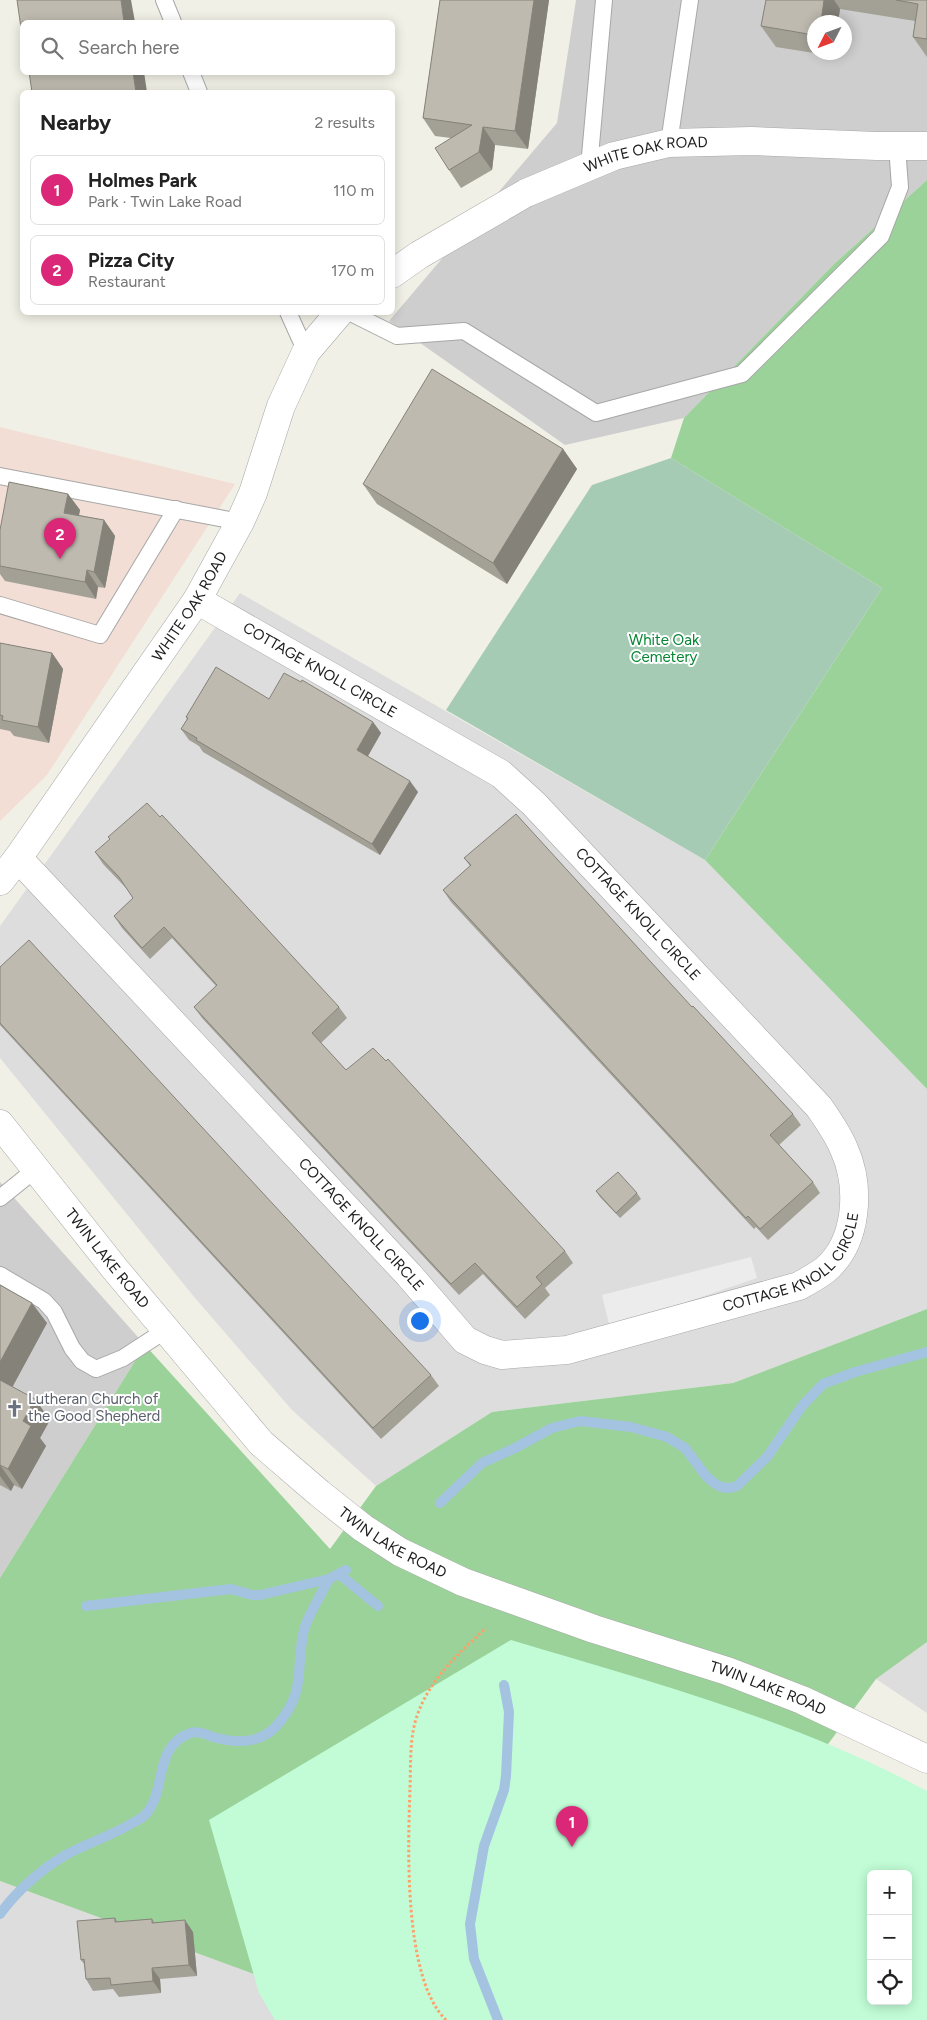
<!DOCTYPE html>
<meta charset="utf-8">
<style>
:root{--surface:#fff;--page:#f6f6f6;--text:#222;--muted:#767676;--line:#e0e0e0;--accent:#db2777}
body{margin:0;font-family:Figtree,sans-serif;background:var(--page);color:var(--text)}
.controls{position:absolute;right:15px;bottom:15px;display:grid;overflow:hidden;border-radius:8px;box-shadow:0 2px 12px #0003}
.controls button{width:45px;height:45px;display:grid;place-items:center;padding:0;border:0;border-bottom:1px solid var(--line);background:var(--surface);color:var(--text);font:25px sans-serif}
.compass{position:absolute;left:807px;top:15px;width:45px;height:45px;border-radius:50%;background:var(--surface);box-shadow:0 2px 12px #0003;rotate:228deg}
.you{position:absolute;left:419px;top:1320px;width:18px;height:18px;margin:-12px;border:4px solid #fff;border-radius:50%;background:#1a73e8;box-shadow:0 0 0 8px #1a73e833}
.badge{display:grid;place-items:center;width:32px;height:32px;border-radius:50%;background:var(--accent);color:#fff;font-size:16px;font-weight:700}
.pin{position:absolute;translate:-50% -41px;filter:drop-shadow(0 1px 2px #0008)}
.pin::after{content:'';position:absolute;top:26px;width:18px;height:15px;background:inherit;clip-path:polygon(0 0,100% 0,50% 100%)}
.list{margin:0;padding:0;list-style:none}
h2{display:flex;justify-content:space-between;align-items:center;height:65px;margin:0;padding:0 20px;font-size:21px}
h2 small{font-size:16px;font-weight:400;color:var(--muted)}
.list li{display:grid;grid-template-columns:32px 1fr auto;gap:15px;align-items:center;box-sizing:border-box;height:70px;margin:0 10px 10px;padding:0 10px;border:1px solid var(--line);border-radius:8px}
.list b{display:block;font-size:19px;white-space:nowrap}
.list p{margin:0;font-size:16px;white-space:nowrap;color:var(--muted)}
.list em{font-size:16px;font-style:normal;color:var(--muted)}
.icon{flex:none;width:28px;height:28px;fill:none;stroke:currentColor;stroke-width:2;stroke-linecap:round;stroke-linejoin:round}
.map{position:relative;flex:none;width:927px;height:2020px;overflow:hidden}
.search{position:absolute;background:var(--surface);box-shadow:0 2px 12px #0003;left:20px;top:20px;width:375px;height:55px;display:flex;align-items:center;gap:12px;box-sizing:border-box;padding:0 18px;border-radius:8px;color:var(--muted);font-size:19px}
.panel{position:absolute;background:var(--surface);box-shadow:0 2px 12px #0003;left:20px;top:90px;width:375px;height:225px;border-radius:8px}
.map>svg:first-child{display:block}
.residential{fill:#dedddd}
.commercial{fill:#f2ded5}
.religious{fill:#cecece;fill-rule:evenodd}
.forest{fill:#9ad299}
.cemetery{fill:#a6cbb5}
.park{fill:#c1fcd6;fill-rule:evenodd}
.parking{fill:#ececec}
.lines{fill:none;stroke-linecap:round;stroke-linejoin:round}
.stream{stroke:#a4c3e1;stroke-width:10}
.lane-casing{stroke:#a7a7a7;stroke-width:18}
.street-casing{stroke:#a7a7a7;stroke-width:29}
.path{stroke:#ffa069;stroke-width:3;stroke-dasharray:2.5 2.5;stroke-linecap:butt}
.lane{stroke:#fff;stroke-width:16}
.street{stroke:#fff;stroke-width:28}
.wall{fill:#a3a096}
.shaded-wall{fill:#85827a}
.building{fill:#bebaaf;stroke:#85827a}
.labels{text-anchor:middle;stroke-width:4;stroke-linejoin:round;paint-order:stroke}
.street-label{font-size:15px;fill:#202020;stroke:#fff}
.park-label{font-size:15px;fill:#068633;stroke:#fff}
.worship-label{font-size:15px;fill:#5b616d;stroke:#fff;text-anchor:start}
</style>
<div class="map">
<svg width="927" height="2020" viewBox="0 0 927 2020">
<rect width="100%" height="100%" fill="#f1f0e6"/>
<g class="residential">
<polygon points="240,593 705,860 927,1089 927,1309 733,1383 492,1412 376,1486 292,1410 195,1298 0,1058 0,926"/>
<polygon points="927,1642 927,1713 876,1679"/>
<polygon points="0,1881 282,1984 304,2020 0,2020"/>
</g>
<polygon class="commercial" points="0,427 235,484 47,775 0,821"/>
<g class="religious">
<path d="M576 0H927V180L834 264 684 418 565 445 389 321 557 123ZM814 22H844V52H814Z"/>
<polygon points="0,1182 145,1345 0,1578"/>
</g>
<g class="forest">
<polygon points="927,180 927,1089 705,860 882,588 671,458 684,418 834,264"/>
<polygon points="927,1309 927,1642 876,1679 781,1808 281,1984 0,1881 0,1578 145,1345 330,1549 376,1486 492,1412 733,1383"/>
</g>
<polygon class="cemetery" points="671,458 882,588 705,860 446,710 592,485"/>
<path class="park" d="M511 1640C652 1682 797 1721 927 1791V2020H275L259 1993 209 1820ZM871 1874H908V2001H871Z"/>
<polygon class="parking" points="751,1257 757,1278 675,1306 609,1324 602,1295"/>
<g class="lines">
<g class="stream">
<polyline points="440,1503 482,1463 515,1448 552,1428 580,1421 631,1427 667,1437 685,1448 706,1476 714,1483 721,1487 730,1488 737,1486 767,1457 802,1406 823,1384 855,1372 927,1352"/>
<polyline points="339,1574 378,1606"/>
<polyline points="86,1606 231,1589 252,1595 260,1595 329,1579 346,1570"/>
<path d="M0 1914C16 1892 40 1870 64 1856 85 1844 108 1837 129 1825 134 1822 141 1819 145 1815 167 1792 153 1748 188 1734 196 1730 205 1734 213 1737 238 1744 262 1744 279 1723 307 1689 295 1668 304 1630 309 1613 321 1595 329 1579"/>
<polyline points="498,2020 474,1959 470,1924 484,1846 504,1790 506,1776 509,1712 504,1685"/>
</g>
<defs>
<g id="lane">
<polyline points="164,0 173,22"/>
<polyline points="191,72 199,92"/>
<polyline points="669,143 690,0"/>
<polyline points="589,167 604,0"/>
<polyline points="288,312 306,352"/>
<polyline points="349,312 397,336 464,331 596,413 742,374 881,236 900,187 897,146"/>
<polyline points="0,476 240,522"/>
<polyline points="0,605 100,635 176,509"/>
<polyline points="0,1198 36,1169"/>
<polyline points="0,1275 44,1301 54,1312 72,1348 82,1361 96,1369 123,1358 166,1330"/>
</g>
<g id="street">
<path id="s1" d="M392 274 419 255 526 193 614 156 669 143 752 141 877 146H927"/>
<path id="s2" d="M18 858 409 1275 465 1340 485 1350 502 1355 567 1350 799 1286C808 1281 817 1276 825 1270 858 1242 861 1187 844 1149 838 1134 828 1120 819 1107L534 804 501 774 197 600"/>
<path id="s3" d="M0 881 18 858 197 600 240 522 253 493 281 406 306 352 340 312"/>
<path id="s4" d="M0 1124 115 1269 261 1443 319 1493 363 1528 400 1552 463 1582 594 1629 727 1671 802 1700 927 1759"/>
</g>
</defs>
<use href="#lane" class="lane-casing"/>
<use href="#street" class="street-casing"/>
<path class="path" d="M446 2020C403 1978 408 1846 410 1788 411 1763 409 1737 418 1713 431 1678 459 1653 486 1628"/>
<use href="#lane" class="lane"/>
<use href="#street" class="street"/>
</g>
<g class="wall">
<polygon points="440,0 549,0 528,149 495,145 492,170 461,188 449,170 451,138 435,136 423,118"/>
<polygon points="766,0 927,0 927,57 913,37 915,21 840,9 838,22 814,22 814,52 833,52 833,56 776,47 761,26"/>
<polygon points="563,449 577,469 507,584 377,504 363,484"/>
<polygon points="68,494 80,510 79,515 104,520 115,536 105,588 98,587 96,599 5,581 0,574 0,530"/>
<polygon points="0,643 52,653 63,669 49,743 14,736 10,731 0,729"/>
<polygon points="269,699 373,722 381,733 368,756 418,792 380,855 203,752 199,746 189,740 181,729 187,719 186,717"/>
<polygon points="95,852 339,1007 347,1018 321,1043 346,1070 565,1251 573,1263 545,1288 550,1295 525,1319 483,1274 459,1295 202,1018 194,1007 216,986 172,938 150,959 122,928 114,916 133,898 126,888 103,864"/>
<polygon points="464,858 692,1007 793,1114 801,1125 779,1145 813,1182 820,1193 768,1240 756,1227 754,1229 451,902 443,890 470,866"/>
<polygon points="0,967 431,1375 439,1386 381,1439 0,1025"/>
<polygon points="596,1191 637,1193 641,1199 620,1218 600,1197"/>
<polygon points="0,1285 47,1323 12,1387 35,1399 50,1420 40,1438 46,1446 22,1489 14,1485 11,1491 0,1485"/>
<polygon points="115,1918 118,1922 152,1919 155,1923 193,1932 197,1976 160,1979 161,1993 119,1997 113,1989 93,1991 86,1979 84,1964 81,1960"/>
</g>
<g class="shaded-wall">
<polygon points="121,0 131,0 135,22 124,22"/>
<polygon points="534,0 549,0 528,149 515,131"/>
<polygon points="824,0 834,0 840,9 838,22 821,22"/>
<polygon points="133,72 144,72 147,92 136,92"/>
<polygon points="483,127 495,145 492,170 479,152"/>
<polygon points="563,449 577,469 507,584 493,563"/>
<polygon points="68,494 80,510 76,529 64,513"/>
<polygon points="104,520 115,536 105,588 94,572"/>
<polygon points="87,570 98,587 96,599 85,582"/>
<polygon points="52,653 63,669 49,743 38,727"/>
<polygon points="373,722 381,733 365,761 357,750"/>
<polygon points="410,781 418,792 380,855 372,844"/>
<polygon points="32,1303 47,1323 7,1397 0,1387 0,1362"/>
<polygon points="35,1399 50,1420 40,1438 46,1446 22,1489 8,1469 23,1421"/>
<polygon points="0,1465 14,1485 11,1491 0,1476"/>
<polygon points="185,1920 193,1932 197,1976 189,1965"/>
<polygon points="152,1968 160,1979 161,1993 153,1981"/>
</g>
<g class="building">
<polygon points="17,0 121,0 124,22 22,22 22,35"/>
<polygon points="440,0 534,0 515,131 483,127 479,152 449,170 435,148 472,125 423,118"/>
<polygon points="766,0 824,0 821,22 814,22 814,35 761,26"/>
<polygon points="896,0 927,0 927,39 913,37 918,4"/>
<polygon points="29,72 133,72 136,92 32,92"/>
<polygon points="432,369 563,449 493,563 363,484"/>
<polygon points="9,482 68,494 64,513 104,520 94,572 87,570 85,582 0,566 0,530"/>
<polygon points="0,643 52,653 38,727 2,720 3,716 0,715"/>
<polygon points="216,667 269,699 284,673 301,682 302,680 373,722 357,750 410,781 372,844 196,740 197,738 181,729 188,718 186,717"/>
<polygon points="147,803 160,817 162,815 178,832 339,1007 312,1033 346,1070 373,1048 386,1061 388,1059 565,1251 536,1277 542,1284 517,1307 475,1263 451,1284 194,1007 217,985 164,927 142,948 114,916 133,898 119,877 95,852 110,839 108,837"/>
<polygon points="516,814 692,1007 693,1006 793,1114 770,1135 813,1182 760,1229 748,1216 746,1218 443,890 471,865 464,858"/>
<polygon points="29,940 431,1375 373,1428 0,1023 0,967"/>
<polygon points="618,1172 637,1193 616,1213 596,1191"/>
<polygon points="0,1285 32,1303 0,1362"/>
<polygon points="0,1380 35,1399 23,1421 31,1426 8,1469 0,1465"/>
<polygon points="115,1918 115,1922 152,1919 152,1923 185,1920 189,1965 152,1968 153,1981 111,1985 110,1978 86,1979 84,1959 81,1960 77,1921"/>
</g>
<defs>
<symbol id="church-bare" viewBox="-9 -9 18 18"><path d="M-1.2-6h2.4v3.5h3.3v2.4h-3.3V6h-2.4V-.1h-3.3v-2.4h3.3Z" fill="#6b7280" stroke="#fff" stroke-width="2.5" paint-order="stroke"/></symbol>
</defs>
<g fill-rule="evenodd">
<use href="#church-bare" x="2" y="1396" width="25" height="25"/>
</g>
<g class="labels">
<g class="street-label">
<text dy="5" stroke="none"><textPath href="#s1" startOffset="284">WHITE OAK ROAD</textPath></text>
<text dy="5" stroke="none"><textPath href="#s3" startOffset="334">WHITE OAK ROAD</textPath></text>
<text transform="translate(320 670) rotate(30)" y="5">COTTAGE KNOLL CIRCLE</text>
<text transform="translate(638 914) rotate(47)" y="5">COTTAGE KNOLL CIRCLE</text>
<text dy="5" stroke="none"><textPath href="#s2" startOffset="502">COTTAGE KNOLL CIRCLE</textPath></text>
<text dy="5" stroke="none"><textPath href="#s2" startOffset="1012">COTTAGE KNOLL CIRCLE</textPath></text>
<text dy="5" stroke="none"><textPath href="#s4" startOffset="172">TWIN LAKE ROAD</textPath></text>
<text dy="5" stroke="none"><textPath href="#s4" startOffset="578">TWIN LAKE ROAD</textPath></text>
<text dy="5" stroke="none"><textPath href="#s4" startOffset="982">TWIN LAKE ROAD</textPath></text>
</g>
<g class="park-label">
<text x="664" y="645">White Oak<tspan x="664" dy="17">Cemetery</tspan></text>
</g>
<g class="worship-label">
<text x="28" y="1404">Lutheran Church of<tspan x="28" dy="17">the Good Shepherd</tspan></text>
</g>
</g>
</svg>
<div class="controls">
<button>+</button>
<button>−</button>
<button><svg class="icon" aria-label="locate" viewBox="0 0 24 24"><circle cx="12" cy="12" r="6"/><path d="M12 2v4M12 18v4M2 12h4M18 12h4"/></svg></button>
</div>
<svg class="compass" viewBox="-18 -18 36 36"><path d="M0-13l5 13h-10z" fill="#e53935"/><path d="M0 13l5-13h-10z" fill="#767676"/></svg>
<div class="you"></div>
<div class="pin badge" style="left:572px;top:1847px">1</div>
<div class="pin badge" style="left:60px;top:559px">2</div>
<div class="search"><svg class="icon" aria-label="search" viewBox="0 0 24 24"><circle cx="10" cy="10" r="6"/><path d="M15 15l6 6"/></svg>Search here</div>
<section class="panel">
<h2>Nearby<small>2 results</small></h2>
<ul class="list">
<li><span class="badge">1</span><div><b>Holmes Park</b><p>Park · Twin Lake Road</p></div><em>110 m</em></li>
<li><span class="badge">2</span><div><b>Pizza City</b><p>Restaurant</p></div><em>170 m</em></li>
</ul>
</section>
</div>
